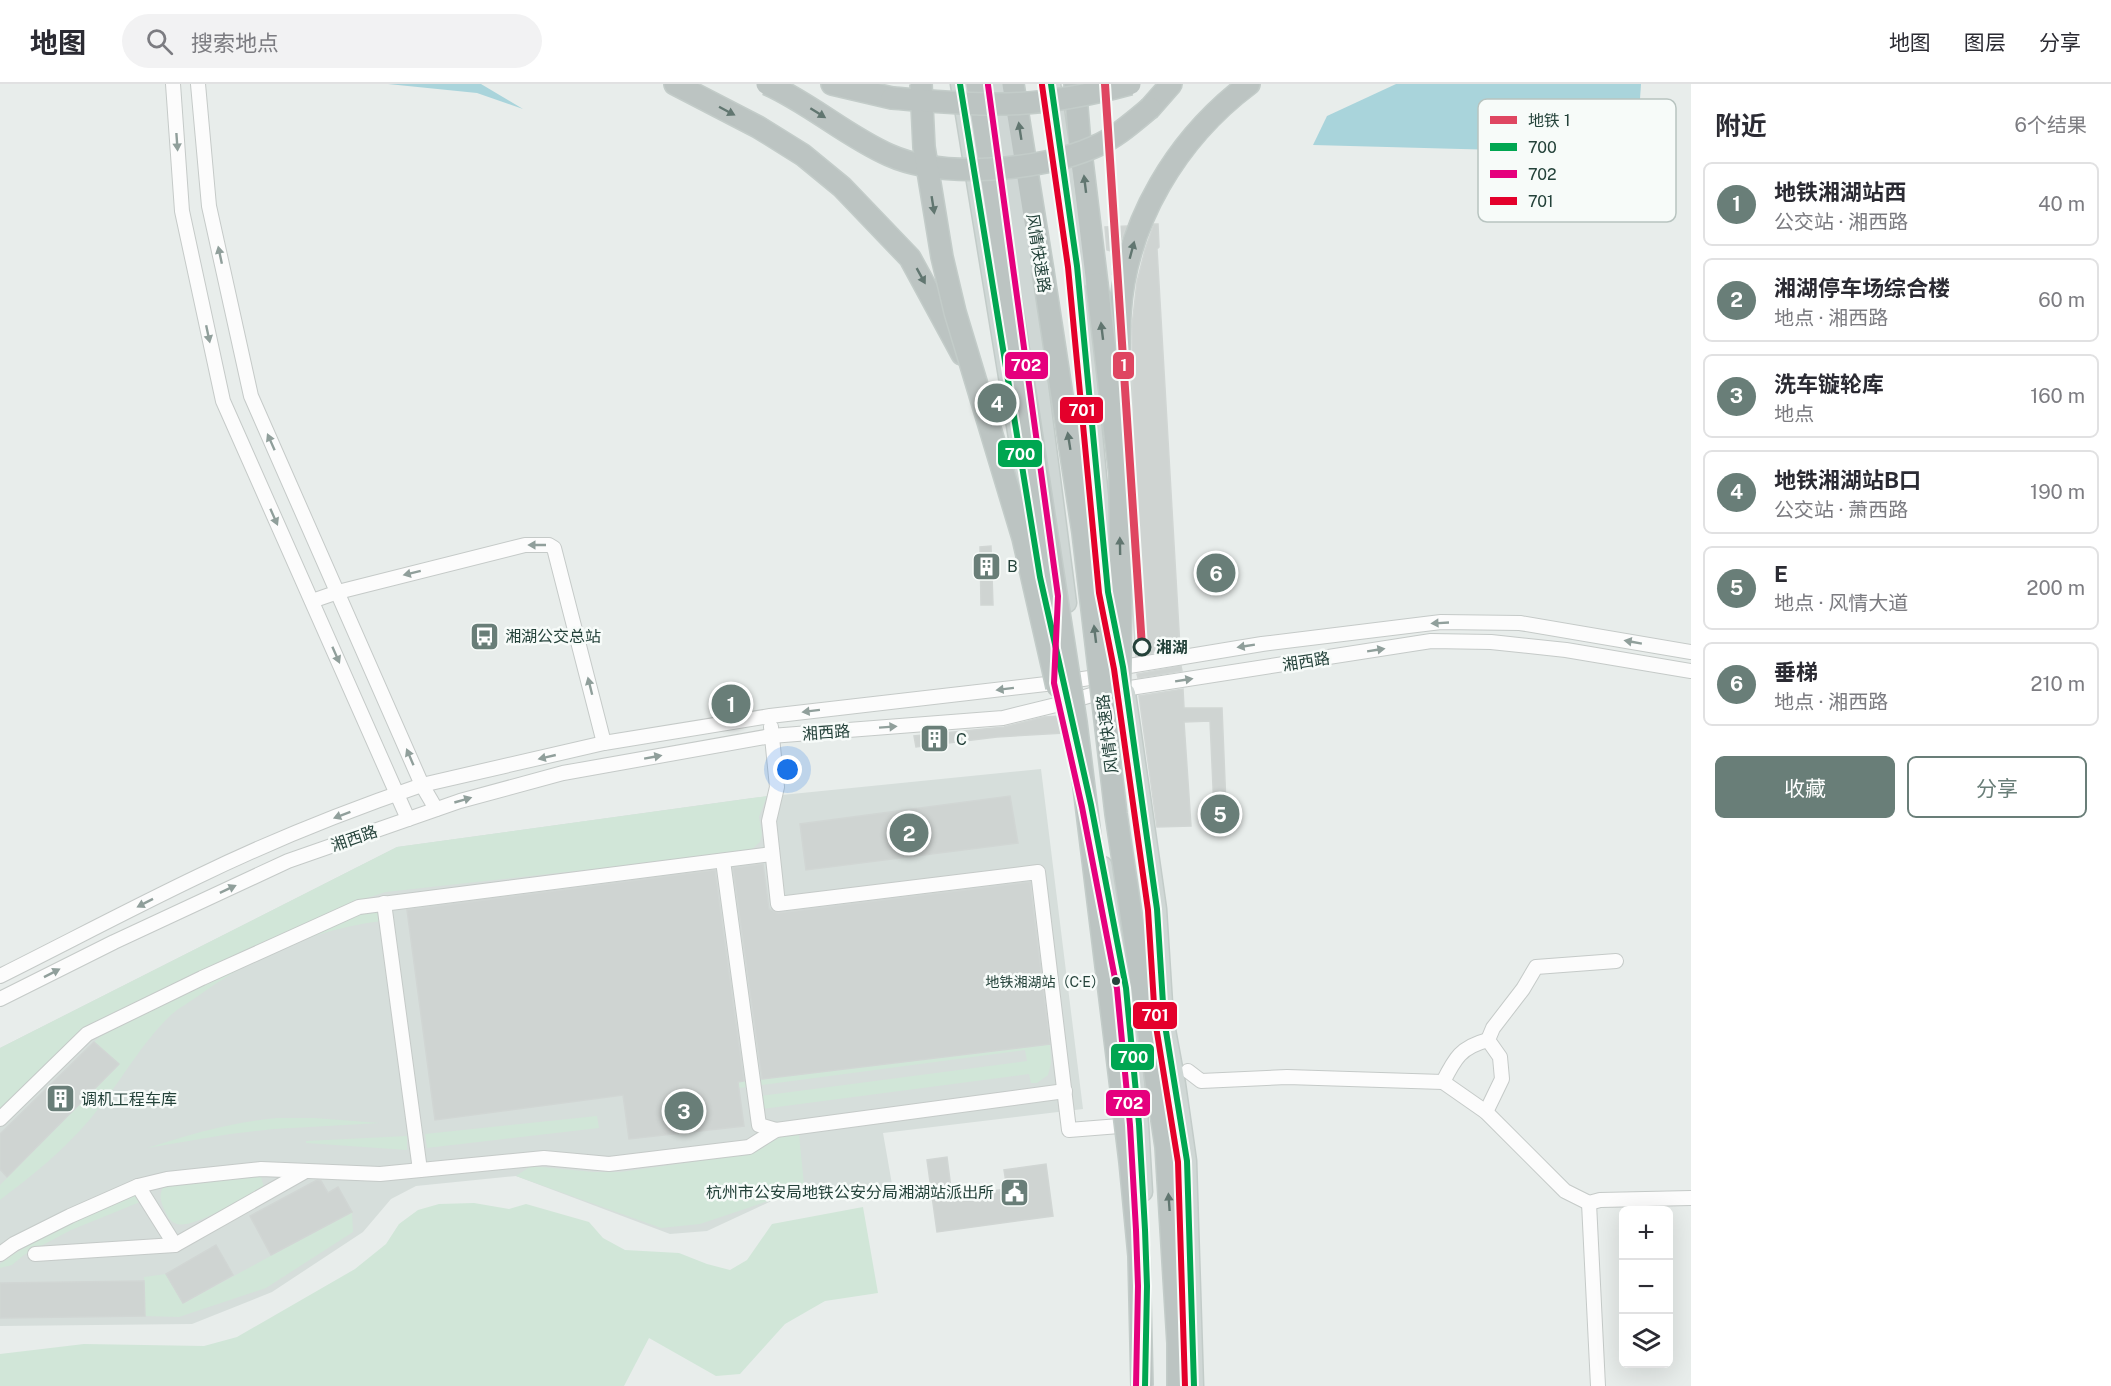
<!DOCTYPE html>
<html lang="zh">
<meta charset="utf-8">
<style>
:root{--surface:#fff;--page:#f2f2f3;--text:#2b2b33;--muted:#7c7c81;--line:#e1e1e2;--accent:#697e78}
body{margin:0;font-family:"Public Sans","Noto Sans SC",sans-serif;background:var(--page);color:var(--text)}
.controls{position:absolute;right:18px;bottom:18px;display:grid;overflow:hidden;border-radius:9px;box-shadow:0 6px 24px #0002}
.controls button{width:54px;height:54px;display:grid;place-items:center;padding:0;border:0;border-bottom:2px solid var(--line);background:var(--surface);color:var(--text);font:30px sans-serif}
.you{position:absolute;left:788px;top:686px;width:21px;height:21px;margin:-15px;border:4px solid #fff;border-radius:50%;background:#1a73e8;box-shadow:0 0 0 9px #1a73e833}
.badge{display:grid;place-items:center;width:39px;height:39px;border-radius:50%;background:var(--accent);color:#fff;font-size:20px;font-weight:700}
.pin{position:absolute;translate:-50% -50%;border:3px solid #fff;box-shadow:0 2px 6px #0006}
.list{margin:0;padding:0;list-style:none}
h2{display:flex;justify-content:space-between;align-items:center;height:78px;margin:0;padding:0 24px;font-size:26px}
h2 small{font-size:20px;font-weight:400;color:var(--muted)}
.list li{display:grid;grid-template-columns:39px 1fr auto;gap:18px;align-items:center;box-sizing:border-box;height:84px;margin:0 12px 12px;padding:0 12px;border:2px solid var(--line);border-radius:9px}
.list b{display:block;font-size:22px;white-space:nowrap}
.list p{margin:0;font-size:20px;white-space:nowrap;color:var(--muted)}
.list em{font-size:20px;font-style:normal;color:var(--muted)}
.actions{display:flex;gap:12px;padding:18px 24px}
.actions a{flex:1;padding:14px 0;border:2px solid var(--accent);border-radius:9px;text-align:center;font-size:21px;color:var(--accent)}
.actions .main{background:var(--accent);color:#fff}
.icon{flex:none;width:33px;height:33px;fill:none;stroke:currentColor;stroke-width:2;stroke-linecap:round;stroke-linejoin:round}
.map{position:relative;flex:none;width:1691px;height:1302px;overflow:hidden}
header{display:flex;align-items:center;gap:36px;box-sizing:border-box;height:84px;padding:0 30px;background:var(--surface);border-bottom:2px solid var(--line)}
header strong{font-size:28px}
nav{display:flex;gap:33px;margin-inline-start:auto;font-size:21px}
.search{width:420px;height:54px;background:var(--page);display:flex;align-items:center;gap:15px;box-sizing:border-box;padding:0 21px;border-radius:33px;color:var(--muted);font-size:22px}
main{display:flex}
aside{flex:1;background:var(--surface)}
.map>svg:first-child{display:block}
.built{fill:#d6dedb}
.green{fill:#d1e6d8}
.water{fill:#a9d4db}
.building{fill:#cfd4d2;stroke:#d1d6d4;stroke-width:1.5}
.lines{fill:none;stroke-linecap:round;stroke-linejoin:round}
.minor-casing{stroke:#c5cac8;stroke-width:16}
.major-casing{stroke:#c3ccc9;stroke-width:21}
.highway-casing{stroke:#c3ccc9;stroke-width:24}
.minor{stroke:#fcfcfc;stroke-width:14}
.major{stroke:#cfd7d5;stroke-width:18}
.highway{stroke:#bcc4c2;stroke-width:21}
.highway-bridge-casing{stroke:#c3ccc9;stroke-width:24;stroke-linecap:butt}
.highway-bridge{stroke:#bcc4c2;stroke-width:21}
.bus-1-casing{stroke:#f7fbf9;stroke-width:10}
.bus-2-casing{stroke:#f7fbf9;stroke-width:10}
.bus-3-casing{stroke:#f7fbf9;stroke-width:10}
.bus-1{stroke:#00a651;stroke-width:6}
.bus-2{stroke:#e5007d;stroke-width:6}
.bus-3{stroke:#e4002b;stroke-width:6}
.metro-1-casing{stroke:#f7fbf9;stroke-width:12}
.metro-1{stroke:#df4661;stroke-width:8}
.oneway{fill:#617670}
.oneway2{fill:#909f9b}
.stop-dot{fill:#f7fbf9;stroke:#24423a;stroke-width:3}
.bus-dot{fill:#24423a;stroke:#f7fbf9;stroke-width:2}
.labels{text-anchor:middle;stroke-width:5;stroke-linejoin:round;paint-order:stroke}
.bus-label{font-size:14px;fill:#24423a;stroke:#f7fbf9;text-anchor:end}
.street-label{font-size:16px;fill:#24423a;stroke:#f7fbf9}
.poi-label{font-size:16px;fill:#24423a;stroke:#f7fbf9;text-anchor:start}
.stop-label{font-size:16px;font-weight:bold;fill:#24423a;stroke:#f7fbf9;text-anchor:start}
.key{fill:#f7fbf9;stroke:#b8c4c0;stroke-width:1.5}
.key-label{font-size:16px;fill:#24423a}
.line-badge{stroke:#f7fbf9;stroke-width:2}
.badge-label{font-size:16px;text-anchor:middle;font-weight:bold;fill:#fff}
</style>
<header>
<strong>地图</strong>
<div class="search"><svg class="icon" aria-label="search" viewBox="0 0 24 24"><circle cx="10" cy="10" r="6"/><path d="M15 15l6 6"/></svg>搜索地点</div>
<nav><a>地图</a><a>图层</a><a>分享</a></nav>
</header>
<main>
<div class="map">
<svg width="1691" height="1302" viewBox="0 0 1691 1302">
<rect width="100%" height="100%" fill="#e8edeb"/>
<polygon class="built" points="1041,685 1083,1025 883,1049 893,1106 780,1113 707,1147 670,1150 516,1092 416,1102 391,1115 363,1148 272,1208 192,1240 0,1242 0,964 397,763 752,714"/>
<g class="green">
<polygon points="767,712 759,733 762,750 760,758 752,765 737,769 386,808 354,818 81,945 0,1025 0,964 397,763"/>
<path d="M380 824 381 837C315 845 252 873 198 912 190 918 180 923 172 930 140 960 119 1001 91 1034 64 1066 33 1091 0 1116V1101L119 981 94 958 101 952 209 897 350 832Z"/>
<polygon points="1050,960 1051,979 1048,991 1037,999 1031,999 1029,990 762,1025 760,1012 1027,977 1025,966 739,1004 737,998"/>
<polygon points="597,1032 599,1044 427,1064 425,1050"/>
<path d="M277 1034H315L380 1039 274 1045 230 1050 147 1064C192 1050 230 1038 277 1034Z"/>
<polygon points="799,1050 805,1111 780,1113 700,1140 661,1144 516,1092 531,1082 593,1088 621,1088 754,1069 779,1053"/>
<polygon points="407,1052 407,1066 306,1059 306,1057"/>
<path d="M255 1091 261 1093 264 1103C247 1112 193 1145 177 1140 170 1138 168 1133 165 1127 160 1117 158 1110 165 1101Z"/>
<path d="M135 1110 140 1118 71 1146 24 1171 12 1181 0 1184V1180C40 1150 89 1131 135 1110Z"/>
<polygon points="474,1119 509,1125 526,1120 589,1138 603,1154 625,1166 679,1169 707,1180 730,1186 747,1176 772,1140 863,1123 878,1209 825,1217 785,1240 740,1290 716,1292 649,1254 624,1302 0,1302 0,1270 84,1260 204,1262 237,1253 355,1185 386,1160 399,1140 418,1126 439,1120"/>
<polygon points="352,1128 353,1148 266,1204 179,1233 145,1232 144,1193 166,1190 184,1219"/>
</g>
<g class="water">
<polygon points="388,0 481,0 523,25 477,9"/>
<polygon points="1396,0 1641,0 1640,15 1604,51 1573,68 1313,61 1327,32"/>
</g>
<g class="building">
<polygon points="1154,140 1158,140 1159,163 1157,165 1180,564 1136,572 1133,531 1133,391 1127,341 1131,336 1133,330 1132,242 1137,198 1145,166"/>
<polygon points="1127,142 1120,159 1112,191 1111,167 1107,166 1105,143"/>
<polygon points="991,462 993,521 981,521 980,463"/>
<polygon points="1219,485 1220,501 1202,502 1201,486"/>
<polygon points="1181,582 1182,587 1138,594 1137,590"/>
<polygon points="1183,605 1184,624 1222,624 1227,746 1215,746 1210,637 1184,638 1191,742 1157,743 1139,612"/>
<polygon points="1062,632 1064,649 997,653 916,663 914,652 1004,643 1044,633"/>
<polygon points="1010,712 1018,759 806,786 800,740"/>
<polygon points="763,780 769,825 778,829 1030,798 1050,960 762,995 733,784"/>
<polygon points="715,786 744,997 738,998 744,1042 629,1055 623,1011 435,1036 407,826"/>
<polygon points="94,958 119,980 7,1093 0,1085 0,1050"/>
<polygon points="947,1073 952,1112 1007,1105 1004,1086 1046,1080 1053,1132 937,1148 927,1076"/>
<polygon points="317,1096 321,1097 328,1109 338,1103 352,1128 271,1171 250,1132"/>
<polygon points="216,1161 233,1191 183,1219 166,1190"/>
<polygon points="144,1197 145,1232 0,1234 0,1199"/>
</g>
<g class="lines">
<defs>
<g id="minor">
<polyline points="173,0 182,127 223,317 408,735"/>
<polyline points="198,0 209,122 251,312 422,701 436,725"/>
<polyline points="312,517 338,508 525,461 549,461 554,464 604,659"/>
<polyline points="771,643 777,703 769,737 778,820 1038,788 1069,1046 1132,1041"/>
<polyline points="723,777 759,1041 776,1046"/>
<polyline points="384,819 420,1086"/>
<path d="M0 892C66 859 132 824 199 792 271 757 346 727 422 701L604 659 770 632 1063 598 1096 593 1123 583 1262 560 1441 538 1520 539 1691 568"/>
<polyline points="0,915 114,858 288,777 460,717 563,689 771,652 1003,634 1068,618 1098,609 1431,557 1491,558 1566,566 1691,587"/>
<polyline points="1488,956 1493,944 1523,905 1536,883 1616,877"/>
<polyline points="1188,987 1201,997 1287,993 1443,998 1486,1028 1565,1107 1589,1119 1600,1116 1691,1114"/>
<path d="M1443 998C1455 974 1461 963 1488 956"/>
<polyline points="1486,1028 1502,995 1500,973 1488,956"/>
<polyline points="0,1035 87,950 202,894 359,823 772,770"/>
<polyline points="138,1102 175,1161 304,1088"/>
<polyline points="1589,1119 1598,1302"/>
<polyline points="0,1170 14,1160 70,1132 138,1102 167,1095 261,1085 380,1090 544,1074 609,1080 749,1063 776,1046 1065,1007"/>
<polyline points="35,1170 175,1161"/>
</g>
<g id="major">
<polyline points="960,0 1039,482"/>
<polyline points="997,0 1027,210 1067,519"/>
<polyline points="1051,0 1077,182 1108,508 1115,543"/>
<polyline points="1126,609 1157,825 1164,935 1176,1000 1187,1077 1194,1302"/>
<polyline points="1103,782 1126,904 1139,1040 1143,1108"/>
</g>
<g id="highway">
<polyline points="675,0 758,43 803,71 842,103 910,174 962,270"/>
<polyline points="832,0 892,14"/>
<polyline points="977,0 1007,192"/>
<polyline points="1013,0 1043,187"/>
<polyline points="1075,0 1080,60 1097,200"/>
<polyline points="1150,24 1171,0"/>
<path d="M1120 330C1120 297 1118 263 1120 229 1126 138 1177 54 1249 0"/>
</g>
</defs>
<use href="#minor" class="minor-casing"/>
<use href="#major" class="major-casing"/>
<use href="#highway" class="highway-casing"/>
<use href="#minor" class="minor"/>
<use href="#major" class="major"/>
<use href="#highway" class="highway"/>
<defs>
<g id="highway-bridge">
<path d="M767 0C810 19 846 52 889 71 942 95 1041 87 1094 63 1115 54 1132 39 1150 24"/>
<polyline points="921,0 924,63 942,173 955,228 1023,454 1057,603"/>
<path d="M892 14C930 17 969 21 1007 20 1049 19 1090 11 1130 0"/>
<polyline points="1043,187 1083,449 1116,730 1166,1063 1178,1259 1178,1302"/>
<polyline points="1007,192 1076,638 1130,1078 1139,1172 1142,1302"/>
<polyline points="1097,200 1120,391 1121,494 1119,652"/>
</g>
</defs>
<use href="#highway-bridge" class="highway-bridge-casing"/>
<use href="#highway-bridge" class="highway-bridge"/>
<defs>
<g id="bus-1">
<polyline points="960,0 1040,493 1091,721 1126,904 1139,1040 1145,1146 1147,1202 1145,1302"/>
<polyline points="1051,0 1077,182 1108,508 1123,583 1157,825 1164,935 1187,1077 1194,1302"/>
</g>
<polyline id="bus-2" points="988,1 1058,512 1054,599 1082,723 1117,905 1130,1041 1136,1146 1138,1202 1136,1302"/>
<polyline id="bus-3" points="1042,1 1068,183 1099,509 1114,585 1148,826 1155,936 1178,1078 1185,1302"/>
</defs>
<use href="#bus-1" class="bus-1-casing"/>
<use href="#bus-2" class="bus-2-casing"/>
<use href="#bus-3" class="bus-3-casing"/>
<use href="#bus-1" class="bus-1"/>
<use href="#bus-2" class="bus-2"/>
<use href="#bus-3" class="bus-3"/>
<defs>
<polyline id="metro-1" points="1105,0 1142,563"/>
</defs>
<use href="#metro-1" class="metro-1-casing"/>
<use href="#metro-1" class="metro-1"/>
</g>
<defs><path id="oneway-solid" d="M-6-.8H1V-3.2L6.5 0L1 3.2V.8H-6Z" transform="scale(1.5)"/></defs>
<g class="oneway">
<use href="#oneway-solid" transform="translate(727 27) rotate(28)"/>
<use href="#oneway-solid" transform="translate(818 29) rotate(32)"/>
<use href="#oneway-solid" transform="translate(1020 47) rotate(-99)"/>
<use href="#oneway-solid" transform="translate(1085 100) rotate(-97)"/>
<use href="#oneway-solid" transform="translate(933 121) rotate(81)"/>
<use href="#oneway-solid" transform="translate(1132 166) rotate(-75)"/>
<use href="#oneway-solid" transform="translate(921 192) rotate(61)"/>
<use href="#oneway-solid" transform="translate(1102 247) rotate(-97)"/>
<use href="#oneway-solid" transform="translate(1069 357) rotate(-99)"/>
<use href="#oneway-solid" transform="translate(1120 462) rotate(-91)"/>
<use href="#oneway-solid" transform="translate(1095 550) rotate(-97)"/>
<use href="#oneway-solid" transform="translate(1169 1118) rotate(-94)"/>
</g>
<g class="oneway2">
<use href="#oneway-solid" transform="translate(177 58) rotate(86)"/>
<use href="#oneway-solid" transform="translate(220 171) rotate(-102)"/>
<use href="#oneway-solid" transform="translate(208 250) rotate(78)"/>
<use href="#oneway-solid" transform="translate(271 358) rotate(-114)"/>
<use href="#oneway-solid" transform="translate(274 433) rotate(66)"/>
<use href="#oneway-solid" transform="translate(537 461) rotate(180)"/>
<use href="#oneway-solid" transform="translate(412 489) rotate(166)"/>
<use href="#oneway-solid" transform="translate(1440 539) rotate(177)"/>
<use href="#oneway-solid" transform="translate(1633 558) rotate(-170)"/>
<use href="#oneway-solid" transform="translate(1246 562) rotate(171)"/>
<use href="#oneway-solid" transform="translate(1376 566) rotate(-9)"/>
<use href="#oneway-solid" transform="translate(336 571) rotate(66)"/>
<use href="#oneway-solid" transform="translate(1184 596) rotate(-9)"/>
<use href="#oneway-solid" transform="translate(590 602) rotate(-104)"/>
<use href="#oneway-solid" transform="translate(1005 605) rotate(173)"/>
<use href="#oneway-solid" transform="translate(811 627) rotate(173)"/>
<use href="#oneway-solid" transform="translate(888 643) rotate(-4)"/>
<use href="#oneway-solid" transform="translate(410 673) rotate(-113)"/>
<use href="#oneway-solid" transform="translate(547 673) rotate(167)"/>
<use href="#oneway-solid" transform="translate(653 673) rotate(-10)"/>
<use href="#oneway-solid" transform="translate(463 716) rotate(-16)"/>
<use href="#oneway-solid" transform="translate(342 731) rotate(159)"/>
<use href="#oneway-solid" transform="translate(228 805) rotate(-25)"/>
<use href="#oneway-solid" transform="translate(145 819) rotate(153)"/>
<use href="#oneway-solid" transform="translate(52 889) rotate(-27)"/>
</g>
<defs>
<symbol id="building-square" viewBox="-11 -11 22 22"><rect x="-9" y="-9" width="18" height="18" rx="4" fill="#697e78" stroke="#f7fbf9"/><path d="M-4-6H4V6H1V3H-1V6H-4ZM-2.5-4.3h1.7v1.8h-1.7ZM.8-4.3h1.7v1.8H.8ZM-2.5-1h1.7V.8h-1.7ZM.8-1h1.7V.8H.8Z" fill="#fff"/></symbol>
<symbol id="bus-square" viewBox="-11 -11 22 22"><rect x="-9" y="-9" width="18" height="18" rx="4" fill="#697e78" stroke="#f7fbf9"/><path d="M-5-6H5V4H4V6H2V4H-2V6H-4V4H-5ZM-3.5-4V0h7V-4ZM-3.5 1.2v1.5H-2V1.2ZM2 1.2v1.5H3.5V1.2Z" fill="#fff"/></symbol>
<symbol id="civic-square" viewBox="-11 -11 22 22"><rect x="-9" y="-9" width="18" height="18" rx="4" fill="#697e78" stroke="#f7fbf9"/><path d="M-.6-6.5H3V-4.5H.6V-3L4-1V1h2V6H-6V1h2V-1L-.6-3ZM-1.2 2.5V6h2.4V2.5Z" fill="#fff"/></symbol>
</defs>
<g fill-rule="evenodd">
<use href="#building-square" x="970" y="466" width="33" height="33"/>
<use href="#bus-square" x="468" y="536" width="33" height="33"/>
<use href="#building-square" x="918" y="638" width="33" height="33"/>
<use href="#building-square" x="44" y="998" width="33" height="33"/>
<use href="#civic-square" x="998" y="1092" width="33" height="33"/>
</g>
<circle class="stop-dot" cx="1142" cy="563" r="8"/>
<circle class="bus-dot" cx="1116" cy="897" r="5"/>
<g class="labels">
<g class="bus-label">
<text x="1105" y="903">地铁湘湖站（C·E）</text>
</g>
<g class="street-label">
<text transform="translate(1039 169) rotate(81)" y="6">风情快速路</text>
<text transform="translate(1306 577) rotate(-9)" y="6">湘西路</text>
<text transform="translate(826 648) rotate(-4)" y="6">湘西路</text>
<text transform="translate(1107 650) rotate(-97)" y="6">风情快速路</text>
<text transform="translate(354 754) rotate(-19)" y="6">湘西路</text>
</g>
<g class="poi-label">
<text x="1007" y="488">B</text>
<text x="505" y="558">湘湖公交总站</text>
<text x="956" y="661">C</text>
<text x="81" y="1021">调机工程车库</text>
<text x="994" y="1114" text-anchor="end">杭州市公安局地铁公安分局湘湖站派出所</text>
</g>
<g class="stop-label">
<text x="1156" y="569">湘湖</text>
</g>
</g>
<rect x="1478" y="15" width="198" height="123" rx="9" class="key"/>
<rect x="1490" y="32" width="27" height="8" fill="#df4661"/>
<rect x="1490" y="59" width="27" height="8" fill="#00a651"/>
<rect x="1490" y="86" width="27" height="8" fill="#e5007d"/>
<rect x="1490" y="113" width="27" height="8" fill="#e4002b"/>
<g class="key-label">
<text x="1528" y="42">地铁 1</text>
<text x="1528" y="69">700</text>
<text x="1528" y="96">702</text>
<text x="1528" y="123">701</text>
</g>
<g class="line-badge">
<rect x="1112" y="267" width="23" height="29" rx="6" fill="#df4661"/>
<rect x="1004" y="267" width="45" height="29" rx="6" fill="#e5007d"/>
<rect x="1059" y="312" width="45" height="28" rx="6" fill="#e4002b"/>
<rect x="997" y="355" width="46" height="29" rx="6" fill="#00a651"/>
<rect x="1132" y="917" width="46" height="29" rx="6" fill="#e4002b"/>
<rect x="1110" y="959" width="45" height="28" rx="6" fill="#00a651"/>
<rect x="1105" y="1005" width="46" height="28" rx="6" fill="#e5007d"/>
</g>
<g class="badge-label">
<text x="1124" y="287">1</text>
<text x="1026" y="287">702</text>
<text x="1082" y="332">701</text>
<text x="1020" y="376">700</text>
<text x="1155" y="937">701</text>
<text x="1133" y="979">700</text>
<text x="1128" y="1025">702</text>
</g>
</svg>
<div class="controls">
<button>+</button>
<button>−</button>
<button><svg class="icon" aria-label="layers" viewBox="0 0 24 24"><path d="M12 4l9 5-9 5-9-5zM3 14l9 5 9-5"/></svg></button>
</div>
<div class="you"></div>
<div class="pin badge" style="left:731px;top:620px">1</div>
<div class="pin badge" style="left:909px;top:749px">2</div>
<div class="pin badge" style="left:684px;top:1027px">3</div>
<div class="pin badge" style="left:997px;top:319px">4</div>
<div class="pin badge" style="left:1220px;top:730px">5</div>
<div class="pin badge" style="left:1216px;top:489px">6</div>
</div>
<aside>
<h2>附近<small>6个结果</small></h2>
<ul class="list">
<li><span class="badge">1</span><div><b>地铁湘湖站西</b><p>公交站 · 湘西路</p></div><em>40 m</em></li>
<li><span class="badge">2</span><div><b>湘湖停车场综合楼</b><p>地点 · 湘西路</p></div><em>60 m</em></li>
<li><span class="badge">3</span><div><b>洗车镟轮库</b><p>地点</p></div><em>160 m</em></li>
<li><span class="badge">4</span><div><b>地铁湘湖站B口</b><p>公交站 · 萧西路</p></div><em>190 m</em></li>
<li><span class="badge">5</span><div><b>E</b><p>地点 · 风情大道</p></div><em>200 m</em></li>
<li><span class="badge">6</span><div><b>垂梯</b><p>地点 · 湘西路</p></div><em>210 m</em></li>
</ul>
<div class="actions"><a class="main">收藏</a><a>分享</a></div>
</aside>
</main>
